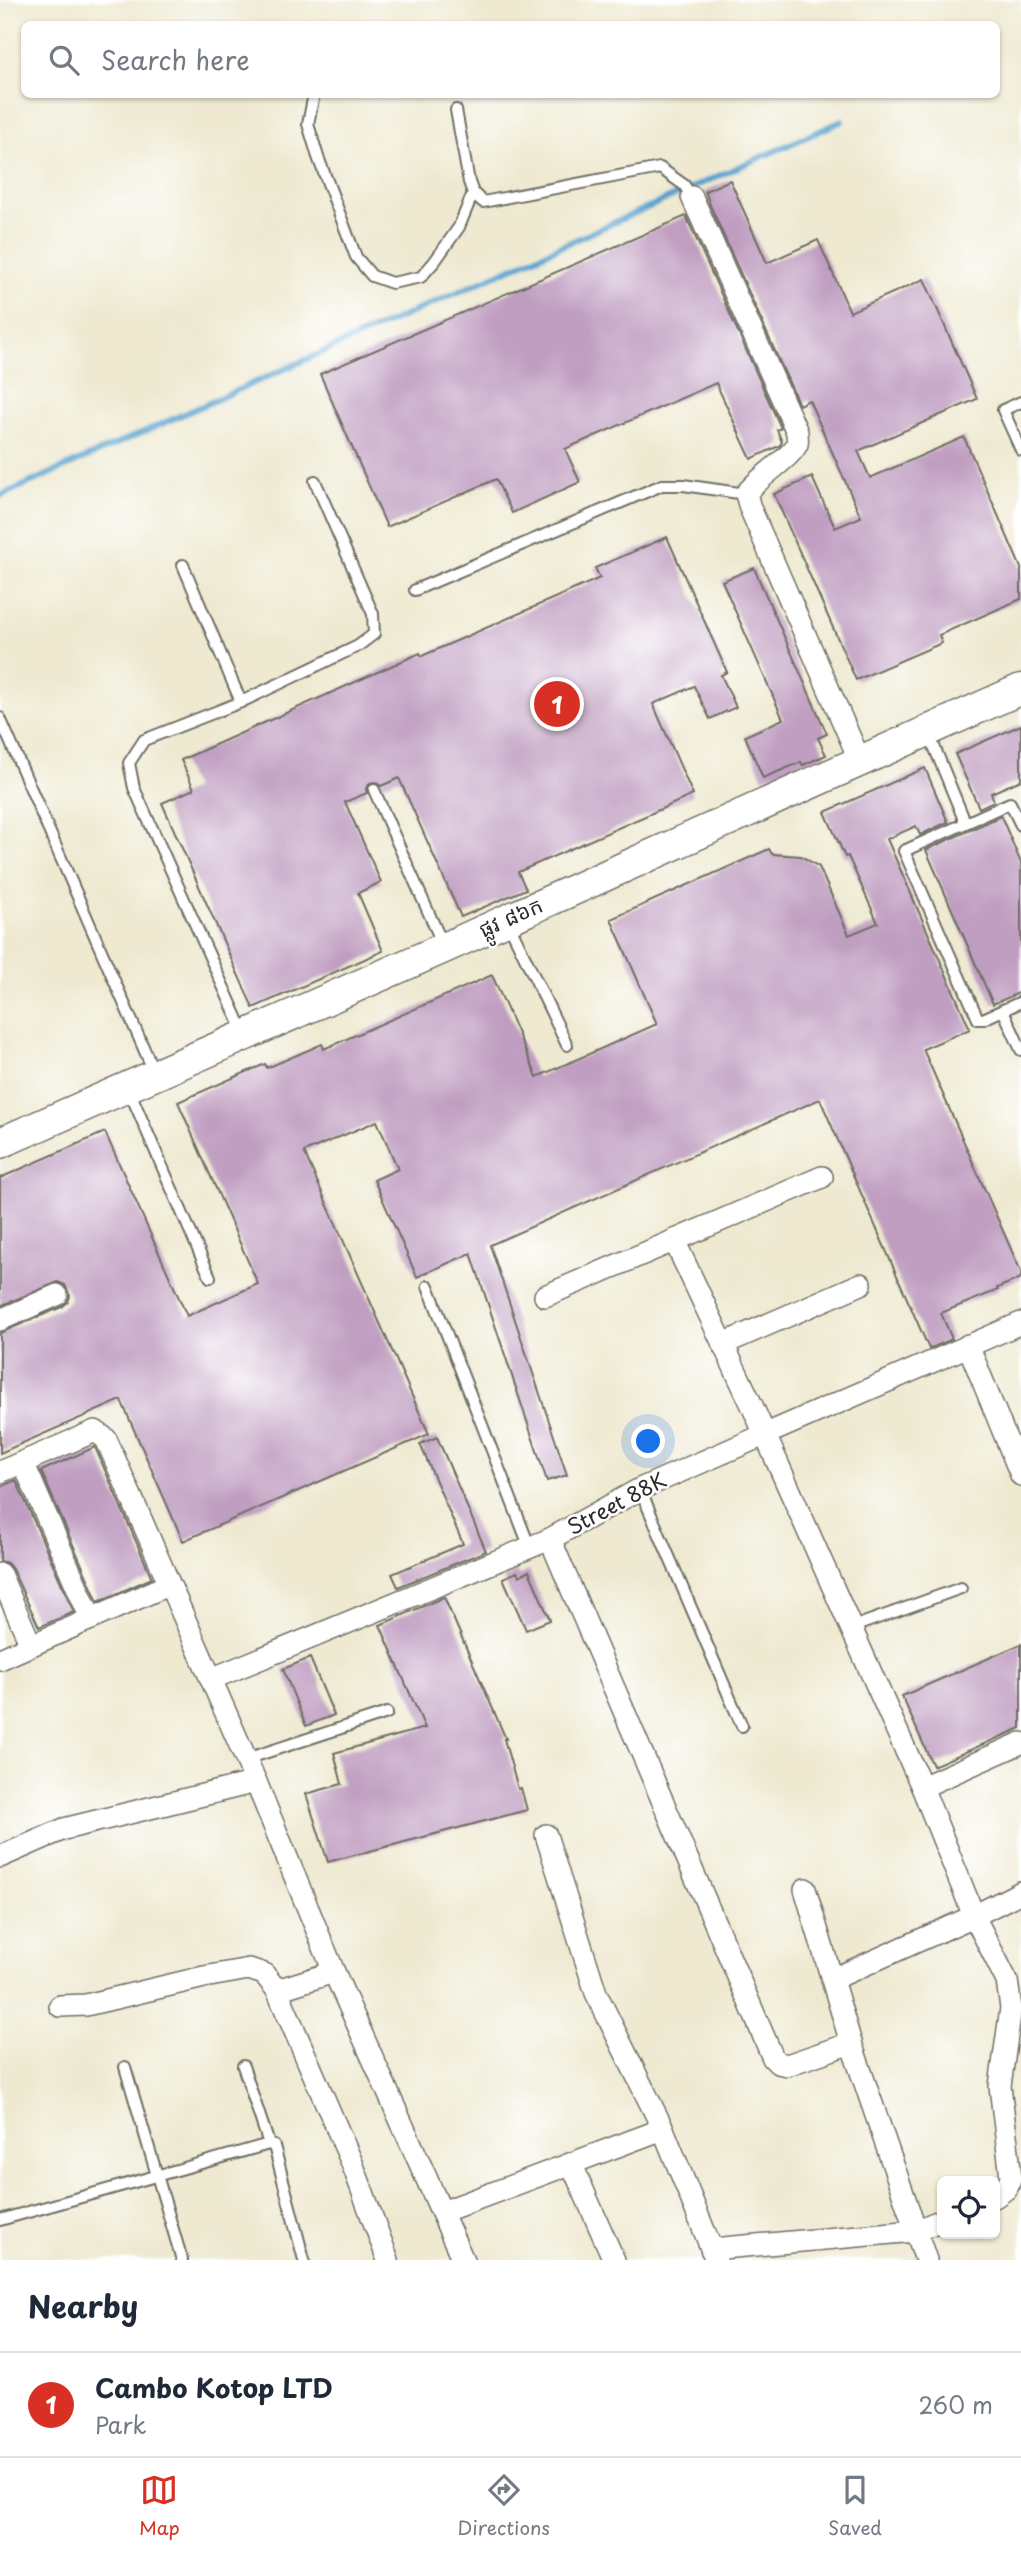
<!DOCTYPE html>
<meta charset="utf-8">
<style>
:root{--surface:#fff;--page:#f6f6f7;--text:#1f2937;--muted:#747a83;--line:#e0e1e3;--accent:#d93025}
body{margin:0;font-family:"Playpen Sans","Noto Sans Khmer",sans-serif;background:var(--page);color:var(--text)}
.controls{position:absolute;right:21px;bottom:21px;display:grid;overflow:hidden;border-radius:10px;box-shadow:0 2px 5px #0004}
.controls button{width:63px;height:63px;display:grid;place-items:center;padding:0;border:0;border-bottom:2px solid var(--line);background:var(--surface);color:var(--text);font:35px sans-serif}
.you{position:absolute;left:649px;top:1442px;width:24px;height:24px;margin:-18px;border:5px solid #fff;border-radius:50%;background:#1a73e8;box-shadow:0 0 0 10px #1a73e833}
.badge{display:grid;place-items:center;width:46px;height:46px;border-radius:50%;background:var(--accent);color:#fff;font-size:23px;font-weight:700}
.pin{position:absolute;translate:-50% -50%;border:4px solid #fff;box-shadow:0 2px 7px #0006}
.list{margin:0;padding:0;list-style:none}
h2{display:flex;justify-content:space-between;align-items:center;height:91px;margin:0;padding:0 28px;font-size:30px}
h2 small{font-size:23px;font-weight:400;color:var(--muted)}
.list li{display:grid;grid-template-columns:46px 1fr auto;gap:21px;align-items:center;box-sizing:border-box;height:105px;padding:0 28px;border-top:2px solid var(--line)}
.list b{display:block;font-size:26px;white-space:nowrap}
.list p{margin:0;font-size:23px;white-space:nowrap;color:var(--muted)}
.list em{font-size:23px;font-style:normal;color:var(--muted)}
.icon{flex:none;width:38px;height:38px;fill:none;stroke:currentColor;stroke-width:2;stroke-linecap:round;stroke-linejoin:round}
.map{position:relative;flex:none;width:1021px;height:2260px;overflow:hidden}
.search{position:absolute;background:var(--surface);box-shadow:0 2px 5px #0004;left:21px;right:21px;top:21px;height:77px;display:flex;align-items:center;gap:18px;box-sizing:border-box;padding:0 24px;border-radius:10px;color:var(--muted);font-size:26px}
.sheet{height:196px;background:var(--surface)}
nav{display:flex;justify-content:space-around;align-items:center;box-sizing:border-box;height:98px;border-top:2px solid var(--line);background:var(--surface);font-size:19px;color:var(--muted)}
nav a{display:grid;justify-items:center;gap:4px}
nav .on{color:var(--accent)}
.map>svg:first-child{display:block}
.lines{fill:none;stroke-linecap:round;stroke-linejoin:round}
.stream{stroke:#56a1ce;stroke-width:6}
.building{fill:#c09ec1}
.lane-casing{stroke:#6f6e65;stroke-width:14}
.street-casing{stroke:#6f6e65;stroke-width:24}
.secondary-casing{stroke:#6f6e65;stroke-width:33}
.lane{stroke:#fff;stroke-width:10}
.street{stroke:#fff;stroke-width:21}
.secondary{stroke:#fff;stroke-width:30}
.labels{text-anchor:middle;stroke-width:5;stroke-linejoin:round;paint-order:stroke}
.street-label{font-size:21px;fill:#2b2b2b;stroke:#fff}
</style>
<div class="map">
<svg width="1021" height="2260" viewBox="0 0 1021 2260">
<rect width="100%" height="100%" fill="#fff"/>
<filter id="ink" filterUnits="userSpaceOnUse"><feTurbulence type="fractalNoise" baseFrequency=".0143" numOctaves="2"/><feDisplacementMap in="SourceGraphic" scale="14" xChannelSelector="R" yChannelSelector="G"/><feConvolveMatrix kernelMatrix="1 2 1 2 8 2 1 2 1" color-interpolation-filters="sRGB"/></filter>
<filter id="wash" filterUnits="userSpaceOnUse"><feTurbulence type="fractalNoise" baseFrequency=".00686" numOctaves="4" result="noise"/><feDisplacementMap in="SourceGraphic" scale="28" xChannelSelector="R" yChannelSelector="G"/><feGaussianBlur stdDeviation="1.57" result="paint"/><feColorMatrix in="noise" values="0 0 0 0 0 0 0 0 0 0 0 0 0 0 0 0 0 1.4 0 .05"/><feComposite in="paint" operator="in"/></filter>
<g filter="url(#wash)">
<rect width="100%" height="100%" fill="#eee9d0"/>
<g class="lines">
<polyline class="stream" points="0,496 842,121"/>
</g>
<g id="blocks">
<g class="building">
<polygon points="730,180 767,263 818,240 850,312 924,279 977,399 858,451 870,478 964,437 1021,568 1021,599 939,635 942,643 856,680 774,494 812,477 835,528 861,517 809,400 799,405 710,205 705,191"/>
<polygon points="686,216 781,428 777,430 782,442 779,446 751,459 716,383 565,449 580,482 512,513 496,479 387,527 320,374"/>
<polygon points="667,537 727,672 721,675 736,707 710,719 694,686 653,704 693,795 518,872 526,889 461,917 399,778 381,786 375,782 370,783 366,789 367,793 345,802 381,882 358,893 383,951 253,1008 162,803 194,789 181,760 420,653 422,656 600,578 595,568"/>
<polygon points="754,568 827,734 818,738 826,755 803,765 801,762 763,778 745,736 783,719 722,581"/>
<polygon points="1021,725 1021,780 991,793 994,801 979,808 955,754"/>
<polygon points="925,768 948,822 920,835 916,826 887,839 970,1029 923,1049 1021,1272 1021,1278 997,1288 998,1290 941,1313 952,1339 929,1349 820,1099 490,1245 567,1475 547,1481 471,1253 417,1277 374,1180 398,1169 377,1121 304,1152 429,1434 183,1541 121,1400 0,1453 0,1333 62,1307 68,1302 70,1296 65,1285 58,1282 0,1306 0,1178 105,1132 187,1316 258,1284 178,1102 265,1064 267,1068 322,1044 324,1049 492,975 537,1077 657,1024 611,919 769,849 772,854 801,856 819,867 849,935 878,923 848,856 845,857 825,812"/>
<polygon points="1001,816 1021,863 1021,992 993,1004 926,850"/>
<polygon points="437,1437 486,1551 398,1587 392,1574 463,1544 420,1444"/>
<polygon points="95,1447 152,1578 98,1602 41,1471"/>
<polygon points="16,1480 74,1612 39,1627 12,1569 7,1563 0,1561 0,1487"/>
<polygon points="529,1571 550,1620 526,1630 503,1578 517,1572 519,1576"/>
<polygon points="444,1597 506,1739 504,1739 518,1789 521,1788 527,1810 328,1862 306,1794 342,1784 334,1753 425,1728 380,1625"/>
<polygon points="1021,1644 1021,1728 933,1766 902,1696"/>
<polygon points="310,1658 334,1715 306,1726 283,1669"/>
</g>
</g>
</g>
<g filter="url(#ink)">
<use href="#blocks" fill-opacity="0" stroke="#6f6e65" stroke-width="2"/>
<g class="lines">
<defs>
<g id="lane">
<polyline points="314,94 308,124 318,157 356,257 372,276 392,283 421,277 435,261 459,227 473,193"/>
<polyline points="456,110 469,182 473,193 483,202 660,168 684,185 692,197"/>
<polyline points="1021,402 1003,410 1021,450"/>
<polyline points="183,565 241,702"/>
<polyline points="415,590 662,485 683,485 746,494"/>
<polyline points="0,718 154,1072"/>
<polyline points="929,734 965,822"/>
<polyline points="374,790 443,945"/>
<polyline points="1021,825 1010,803 904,851 978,1019 983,1019 1021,1002"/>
<polyline points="508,922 567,1045"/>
<polyline points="1003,1010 1021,1050"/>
<polyline points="245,1035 134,788 129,763 144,740 241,702 358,646 374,634 373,614 315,481"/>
<polyline points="129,1090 210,1277"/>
<polyline points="428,1286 530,1548"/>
<polyline points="640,1489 742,1726"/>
<polyline points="850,1628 961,1588"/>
<polyline points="246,1759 387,1713"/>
<polyline points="243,2066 269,2144"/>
<polyline points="125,2067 182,2260"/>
<polyline points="0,2220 269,2144 274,2146 304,2260"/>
</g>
<g id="street">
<path d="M692 197 797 432C797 437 798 440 797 444 792 457 757 478 746 494L750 508 860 761"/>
<polyline points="674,1240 750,1401 922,1787 974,1916 1007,1981 1011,2008 1000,2086 1011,2177 1007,2188 995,2197"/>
<polyline points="545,1296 822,1177"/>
<polyline points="0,1320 57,1295"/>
<polyline points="723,1344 861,1284"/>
<polyline points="968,1345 1021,1475"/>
<polyline points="23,1462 91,1619"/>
<polyline points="0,1472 95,1431 106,1439 256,1782 334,1972 463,2260"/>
<polyline points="550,1539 773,2058 778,2063 787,2065 851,2043"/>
<polyline points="0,1574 31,1645"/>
<polyline points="0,1659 168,1585"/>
<polyline points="211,1679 550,1539 640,1489 1021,1323"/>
<polyline points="922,1787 1021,1743"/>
<polyline points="546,1835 596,1993 663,2129 716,2260"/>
<polyline points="0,1857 64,1829 256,1782"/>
<polyline points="805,1889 851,2043 926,2260"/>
<polyline points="833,1979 974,1916 1021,1892"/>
<polyline points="277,1990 352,2163 388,2260"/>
<polyline points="60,2006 86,2005 204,1977 249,1969 264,1974 277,1990 334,1972"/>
<polyline points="572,2165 614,2260"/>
<polyline points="442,2212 663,2129"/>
<polyline points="711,2249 915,2231 942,2220"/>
</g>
<polyline id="secondary" points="0,1143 444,948 1021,689"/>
</defs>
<use href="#lane" class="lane-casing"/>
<use href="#street" class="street-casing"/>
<use href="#secondary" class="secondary-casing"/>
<use href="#lane" class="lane"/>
<use href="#street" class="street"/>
<use href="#secondary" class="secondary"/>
</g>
</g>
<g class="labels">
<g class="street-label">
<text transform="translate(511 918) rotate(-24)" y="7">ផ្លូវ ៨៦ក</text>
<text transform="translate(617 1504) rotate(-28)" y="7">Street 88K</text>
</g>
</g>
</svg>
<div class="controls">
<button><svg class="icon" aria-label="locate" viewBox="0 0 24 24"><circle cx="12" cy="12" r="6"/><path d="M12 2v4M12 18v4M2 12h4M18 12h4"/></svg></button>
</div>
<div class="you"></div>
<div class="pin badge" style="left:557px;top:704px">1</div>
<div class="search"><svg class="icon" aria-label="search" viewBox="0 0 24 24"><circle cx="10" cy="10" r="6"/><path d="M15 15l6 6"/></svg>Search here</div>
</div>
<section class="sheet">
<h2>Nearby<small></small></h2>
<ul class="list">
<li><span class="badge">1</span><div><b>Cambo Kotop LTD</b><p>Park</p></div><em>260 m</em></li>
</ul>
</section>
<nav>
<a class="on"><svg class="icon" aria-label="map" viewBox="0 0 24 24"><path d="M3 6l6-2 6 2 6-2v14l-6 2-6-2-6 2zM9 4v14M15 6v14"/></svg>Map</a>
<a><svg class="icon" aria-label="directions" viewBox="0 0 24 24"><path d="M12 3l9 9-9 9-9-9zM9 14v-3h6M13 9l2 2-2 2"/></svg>Directions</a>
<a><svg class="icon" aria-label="saved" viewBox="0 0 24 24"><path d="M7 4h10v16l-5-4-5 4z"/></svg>Saved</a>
</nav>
